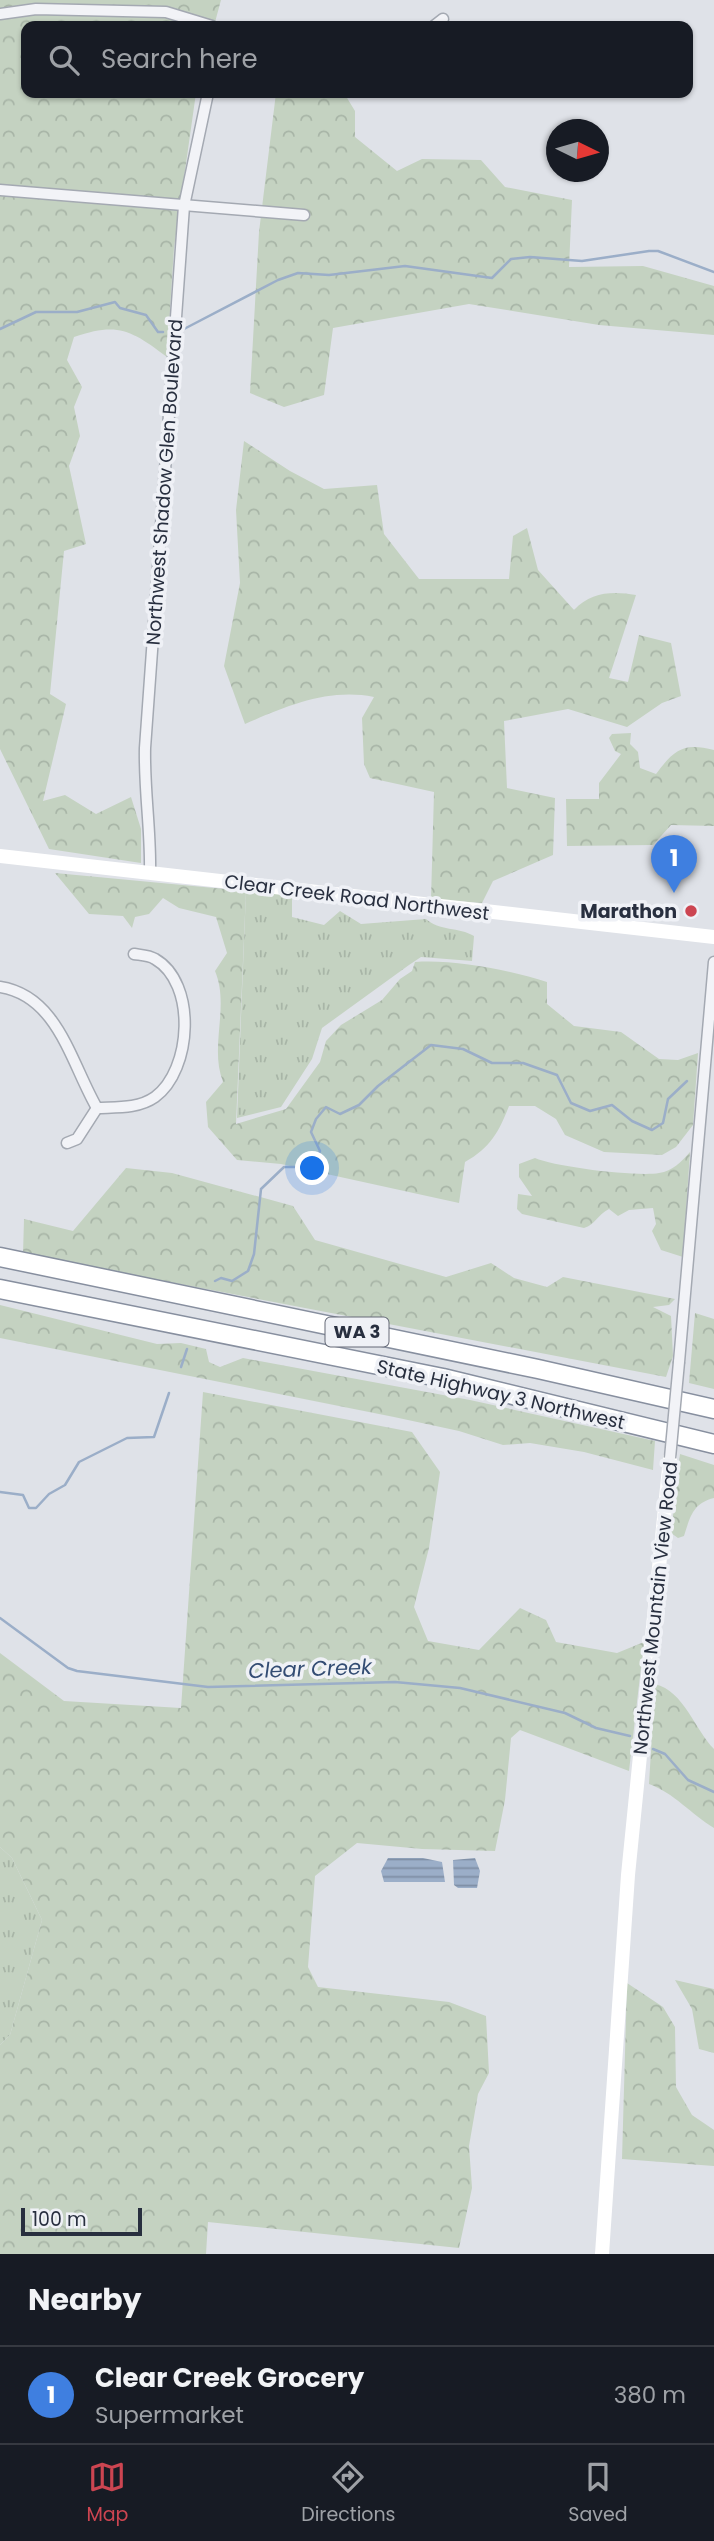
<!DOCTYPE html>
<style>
:root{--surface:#171b24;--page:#242831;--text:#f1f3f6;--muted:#9ea1a6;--line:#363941;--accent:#cc4551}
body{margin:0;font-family:Poppins,sans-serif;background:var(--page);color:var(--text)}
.compass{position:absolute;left:546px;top:119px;width:63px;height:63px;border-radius:50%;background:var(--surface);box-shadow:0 2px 5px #0004;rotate:95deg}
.scale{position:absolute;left:21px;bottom:18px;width:121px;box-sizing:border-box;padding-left:7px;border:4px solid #282f3f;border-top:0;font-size:19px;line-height:24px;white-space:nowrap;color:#282f3f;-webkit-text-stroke:5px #eff1f6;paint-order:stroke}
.you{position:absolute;left:313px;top:1169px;width:24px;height:24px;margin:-18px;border:5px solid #fff;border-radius:50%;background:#1a73e8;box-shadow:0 0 0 10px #1a73e833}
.badge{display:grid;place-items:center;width:46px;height:46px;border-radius:50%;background:var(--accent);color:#fff;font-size:23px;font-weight:700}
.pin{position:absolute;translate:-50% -58px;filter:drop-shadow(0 2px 4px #0008)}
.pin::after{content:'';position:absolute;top:37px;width:24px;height:21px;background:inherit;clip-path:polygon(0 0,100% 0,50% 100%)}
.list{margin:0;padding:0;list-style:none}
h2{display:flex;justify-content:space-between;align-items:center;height:91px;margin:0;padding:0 28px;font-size:30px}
h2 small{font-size:23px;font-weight:400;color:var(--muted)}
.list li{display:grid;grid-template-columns:46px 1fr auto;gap:21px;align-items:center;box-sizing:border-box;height:98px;padding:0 28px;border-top:2px solid var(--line)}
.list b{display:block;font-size:26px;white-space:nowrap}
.list p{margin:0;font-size:23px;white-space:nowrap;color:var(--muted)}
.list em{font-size:23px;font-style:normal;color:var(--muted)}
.icon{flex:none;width:38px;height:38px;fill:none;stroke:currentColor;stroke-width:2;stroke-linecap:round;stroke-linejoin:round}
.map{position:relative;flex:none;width:714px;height:2254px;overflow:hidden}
.search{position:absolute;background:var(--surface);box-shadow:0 2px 5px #0004;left:21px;right:21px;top:21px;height:77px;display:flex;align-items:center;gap:18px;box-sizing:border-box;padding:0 24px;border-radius:14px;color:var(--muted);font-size:26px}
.sheet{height:189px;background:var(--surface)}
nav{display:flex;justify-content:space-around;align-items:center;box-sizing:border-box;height:98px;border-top:2px solid var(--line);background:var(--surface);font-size:19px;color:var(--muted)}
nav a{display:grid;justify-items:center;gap:4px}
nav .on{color:var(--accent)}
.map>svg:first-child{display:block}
.grass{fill:url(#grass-tufts)}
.forest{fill:url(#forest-crowns)}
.water{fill:url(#water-rules)}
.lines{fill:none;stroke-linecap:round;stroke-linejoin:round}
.stream{stroke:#9baec8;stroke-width:2.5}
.street-casing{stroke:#a4a9b2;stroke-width:13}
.highway-casing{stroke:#878f9f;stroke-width:21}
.street{stroke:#f2f3f7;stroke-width:10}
.secondary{stroke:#fff;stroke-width:14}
.highway{stroke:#fff;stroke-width:18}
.street-bridge-casing{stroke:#a4a9b2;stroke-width:13;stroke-linecap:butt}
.street-bridge{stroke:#f2f3f7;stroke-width:10}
.poi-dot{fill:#cc4551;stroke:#eff1f6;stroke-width:2.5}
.labels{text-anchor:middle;stroke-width:7;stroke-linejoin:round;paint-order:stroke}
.shield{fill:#eff1f6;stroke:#646976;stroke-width:2}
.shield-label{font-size:18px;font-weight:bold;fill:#282f3f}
.street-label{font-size:19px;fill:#282f3f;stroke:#eff1f6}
.poi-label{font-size:19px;font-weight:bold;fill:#282f3f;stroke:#eff1f6;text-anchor:end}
.water-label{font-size:21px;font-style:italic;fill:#334c73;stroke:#eff1f6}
</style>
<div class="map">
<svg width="714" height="2254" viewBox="0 0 714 2254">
<defs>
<pattern id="grass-tufts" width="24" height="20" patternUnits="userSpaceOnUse" patternTransform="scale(1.75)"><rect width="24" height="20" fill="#c4d2c1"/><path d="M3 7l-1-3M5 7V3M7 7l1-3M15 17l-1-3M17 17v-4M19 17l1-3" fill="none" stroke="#a8b5a7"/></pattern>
<pattern id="forest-crowns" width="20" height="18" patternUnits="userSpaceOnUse" patternTransform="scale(1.75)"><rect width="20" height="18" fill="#c4d2c1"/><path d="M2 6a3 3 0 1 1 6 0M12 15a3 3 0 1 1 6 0" fill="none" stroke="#a8b5a7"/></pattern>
<pattern id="water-rules" width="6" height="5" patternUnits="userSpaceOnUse" patternTransform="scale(1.75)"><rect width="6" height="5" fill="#9baec8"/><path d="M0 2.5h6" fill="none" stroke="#7e8ea4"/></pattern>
</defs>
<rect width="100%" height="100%" fill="#dfe2e8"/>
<g class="grass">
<path d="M246 891 292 895V917L324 925 340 911 361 924 426 919C439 931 459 927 474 936L472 961 421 957 409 965 322 1028 312 1059 281 1107 237 1118Z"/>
<polygon points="0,1847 12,1858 42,1920 10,2035 0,2045"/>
</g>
<g class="forest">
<path d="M0 0H221L214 26H26V93H196L174 248 167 357C131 330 118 322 74 337L67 360 82 387 74 407 80 436 69 466 86 544 64 551 50 694 66 704 43 801 65 795 96 814 131 797 141 829V863L49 849 0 749Z"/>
<polygon points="276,93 344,93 355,111 355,137 397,171 422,159 481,160 505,187 572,200 569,267 643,266 714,286 714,335 599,325 469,304 333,328 324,395 284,407 250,393 259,232"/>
<path d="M244 441 290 471 324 489 377 485 384 534 419 579H509L513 536 527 528 538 570 574 610C591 592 612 591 636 595L609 678 628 682 639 635 671 643 681 696 662 703 627 727 568 709 504 721 507 788 555 798 553 855 493 881 482 903 431 899 434 792 370 778 364 764 362 718 374 697C328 688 287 706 245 724L224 666 240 583 236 510Z"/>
<path d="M631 733 630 744 638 752 640 768 656 774C674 750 683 742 714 750V826L671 825 653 845 567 846 566 799H599V783L621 754 615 751 609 738 612 734Z"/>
<path d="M55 873 246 891 236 1124 286 1109 320 1062 326 1041 341 1025 382 1000 400 979 412 971 415 962C453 959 510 970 547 982V1004L574 1026 621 1032 659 1059 678 1060 698 1053 693 1125 676 1147 662 1155 604 1152 565 1135 556 1119 535 1106H509C499 1132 490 1148 465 1162L459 1203 281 1164 237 1160 208 1127 206 1102 223 1082C209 1046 230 1007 215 971L227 953 216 917 179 908 163 898 149 914 135 917 132 928 123 916 89 914Z"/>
<path d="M690 1152 683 1257 661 1250 652 1231 656 1224 653 1208 629 1210 618 1216 609 1209C598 1214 595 1225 584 1228L522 1214 517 1209 518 1194 532 1196 519 1177V1164L535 1158C555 1167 638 1177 659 1173 673 1171 681 1162 690 1152Z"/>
<polygon points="126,1168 172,1173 293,1206 315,1240 446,1277 491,1263 514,1278 547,1287 563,1277 675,1299 669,1305 653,1307 671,1316 673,1356 666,1377 23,1254 24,1219 73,1231"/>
<polygon points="0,1305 157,1344 181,1343 206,1349 209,1362 220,1367 243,1358 470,1400 655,1441 653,1470 584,1452 530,1443 503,1445 459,1431 394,1417 0,1338"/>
<polygon points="695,1313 714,1319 714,1389 689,1383"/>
<polygon points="203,1392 412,1432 440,1472 429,1548 414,1607 428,1641 479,1650 520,1608 546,1620 556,1642 617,1653 644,1642 629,1771 520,1730 511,1738 505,1800 495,1851 422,1849 357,1843 315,1876 308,1967 318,1987 449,2002 486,2016 489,2073 478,2094 469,2146 472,2188 459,2248 208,2222 206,2254 0,2254 0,2045 10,2035 42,1920 12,1858 0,1847 0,1653 64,1701 181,1708"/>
<path d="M680 1454 714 1465V1498C693 1503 690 1517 684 1536L678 1538 671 1533Z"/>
<path d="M655 1684C684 1691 695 1730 714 1749V1828C691 1814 674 1793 649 1784Z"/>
<polygon points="675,1980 714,1989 714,2053 699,2049 692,2009"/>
<polygon points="627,1983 663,2007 675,2027 676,2087 692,2115 714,2130 714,2166 622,2159"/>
</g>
<g class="water">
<polygon points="388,1858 423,1858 442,1862 445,1882 384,1882 381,1871"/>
<polygon points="475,1858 480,1871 477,1888 458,1888 454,1885 453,1860"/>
</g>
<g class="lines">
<g class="stream">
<polyline points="0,329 36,312 77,312 115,302 120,308 146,315 158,332 163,332"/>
<polyline points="184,329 278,280 298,273 329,275 405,266 492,278 511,259 530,257 582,261 649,251 658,251 714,272"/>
<polyline points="215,1281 221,1278 232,1281 248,1271 254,1254 261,1189 284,1167 309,1167 316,1160 320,1151 311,1132 316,1119 326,1107 340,1114 359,1105 378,1086 431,1045 463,1049 492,1063 523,1063 557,1075 571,1103 590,1111 612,1105 632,1121 652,1130 663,1123 668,1099 687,1081"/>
<polyline points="181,1367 187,1349"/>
<polyline points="0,1492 23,1495 29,1508 36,1508 49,1494 65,1485 79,1462 127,1438 154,1437 169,1393"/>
<polyline points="0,1618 68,1668 77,1671 208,1687 395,1682 460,1688 565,1713 596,1728 630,1736"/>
<polyline points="653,1749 665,1754 688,1780 714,1792"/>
</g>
<defs>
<g id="street">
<polyline points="0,14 36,9 166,12 212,26"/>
<polyline points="434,26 443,19"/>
<polyline points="0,190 304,215"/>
<path d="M150 873C151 831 144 790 145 748L184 206 208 93"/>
<path d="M0 987C58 996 71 1063 97 1108"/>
<path d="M97 1108C116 1107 138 1109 155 1097 192 1070 197 983 155 959 149 955 140 955 134 954"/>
<polyline points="67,1143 77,1139 97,1108"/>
<polyline points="679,1362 714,962"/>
</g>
<g id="highway">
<polyline points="0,1257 538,1369 714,1409"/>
<polyline points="0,1289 443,1378 714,1444"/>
</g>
</defs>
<use href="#street" class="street-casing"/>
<use href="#highway" class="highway-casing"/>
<use href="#street" class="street"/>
<g class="secondary">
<polyline points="0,856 714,937"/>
<polyline points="602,2254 628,1875 670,1458"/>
</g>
<use href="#highway" class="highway"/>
<defs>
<polyline id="street-bridge" points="670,1458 679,1362"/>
</defs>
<use href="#street-bridge" class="street-bridge-casing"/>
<use href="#street-bridge" class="street-bridge"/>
</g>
<circle class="poi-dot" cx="691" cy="911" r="7"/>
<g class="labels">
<rect class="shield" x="325.5" y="1317.5" width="63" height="29" rx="5"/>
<g class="shield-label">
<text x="357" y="1338">WA 3</text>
</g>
<g class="street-label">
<text transform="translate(164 482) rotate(-86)" y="7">Northwest Shadow Glen Boulevard</text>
<text transform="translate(357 897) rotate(7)" y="7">Clear Creek Road Northwest</text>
<text transform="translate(501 1394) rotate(13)" y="7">State Highway 3 Northwest</text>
<text transform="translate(655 1608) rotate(-84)" y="7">Northwest Mountain View Road</text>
</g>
<g class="poi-label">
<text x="677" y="918">Marathon</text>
</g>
<g class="water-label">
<text transform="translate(310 1669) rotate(-2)" y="7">Clear Creek</text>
</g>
</g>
</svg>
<svg class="compass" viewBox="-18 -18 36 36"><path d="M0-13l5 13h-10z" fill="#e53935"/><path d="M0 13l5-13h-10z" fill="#9ea1a6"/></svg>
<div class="scale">100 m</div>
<div class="you"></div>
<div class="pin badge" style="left:674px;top:893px;background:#3f7fe0">1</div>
<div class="search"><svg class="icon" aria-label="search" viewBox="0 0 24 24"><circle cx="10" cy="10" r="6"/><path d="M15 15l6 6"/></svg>Search here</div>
</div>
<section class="sheet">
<h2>Nearby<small></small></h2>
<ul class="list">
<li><span class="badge" style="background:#3f7fe0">1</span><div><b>Clear Creek Grocery</b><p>Supermarket</p></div><em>380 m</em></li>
</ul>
</section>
<nav>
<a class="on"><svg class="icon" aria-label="map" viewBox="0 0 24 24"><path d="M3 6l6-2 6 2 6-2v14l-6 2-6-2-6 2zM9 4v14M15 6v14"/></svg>Map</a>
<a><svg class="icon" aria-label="directions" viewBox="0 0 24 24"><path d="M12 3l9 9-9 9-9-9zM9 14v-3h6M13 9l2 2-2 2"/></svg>Directions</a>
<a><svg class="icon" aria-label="saved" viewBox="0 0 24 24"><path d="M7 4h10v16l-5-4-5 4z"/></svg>Saved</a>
</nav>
